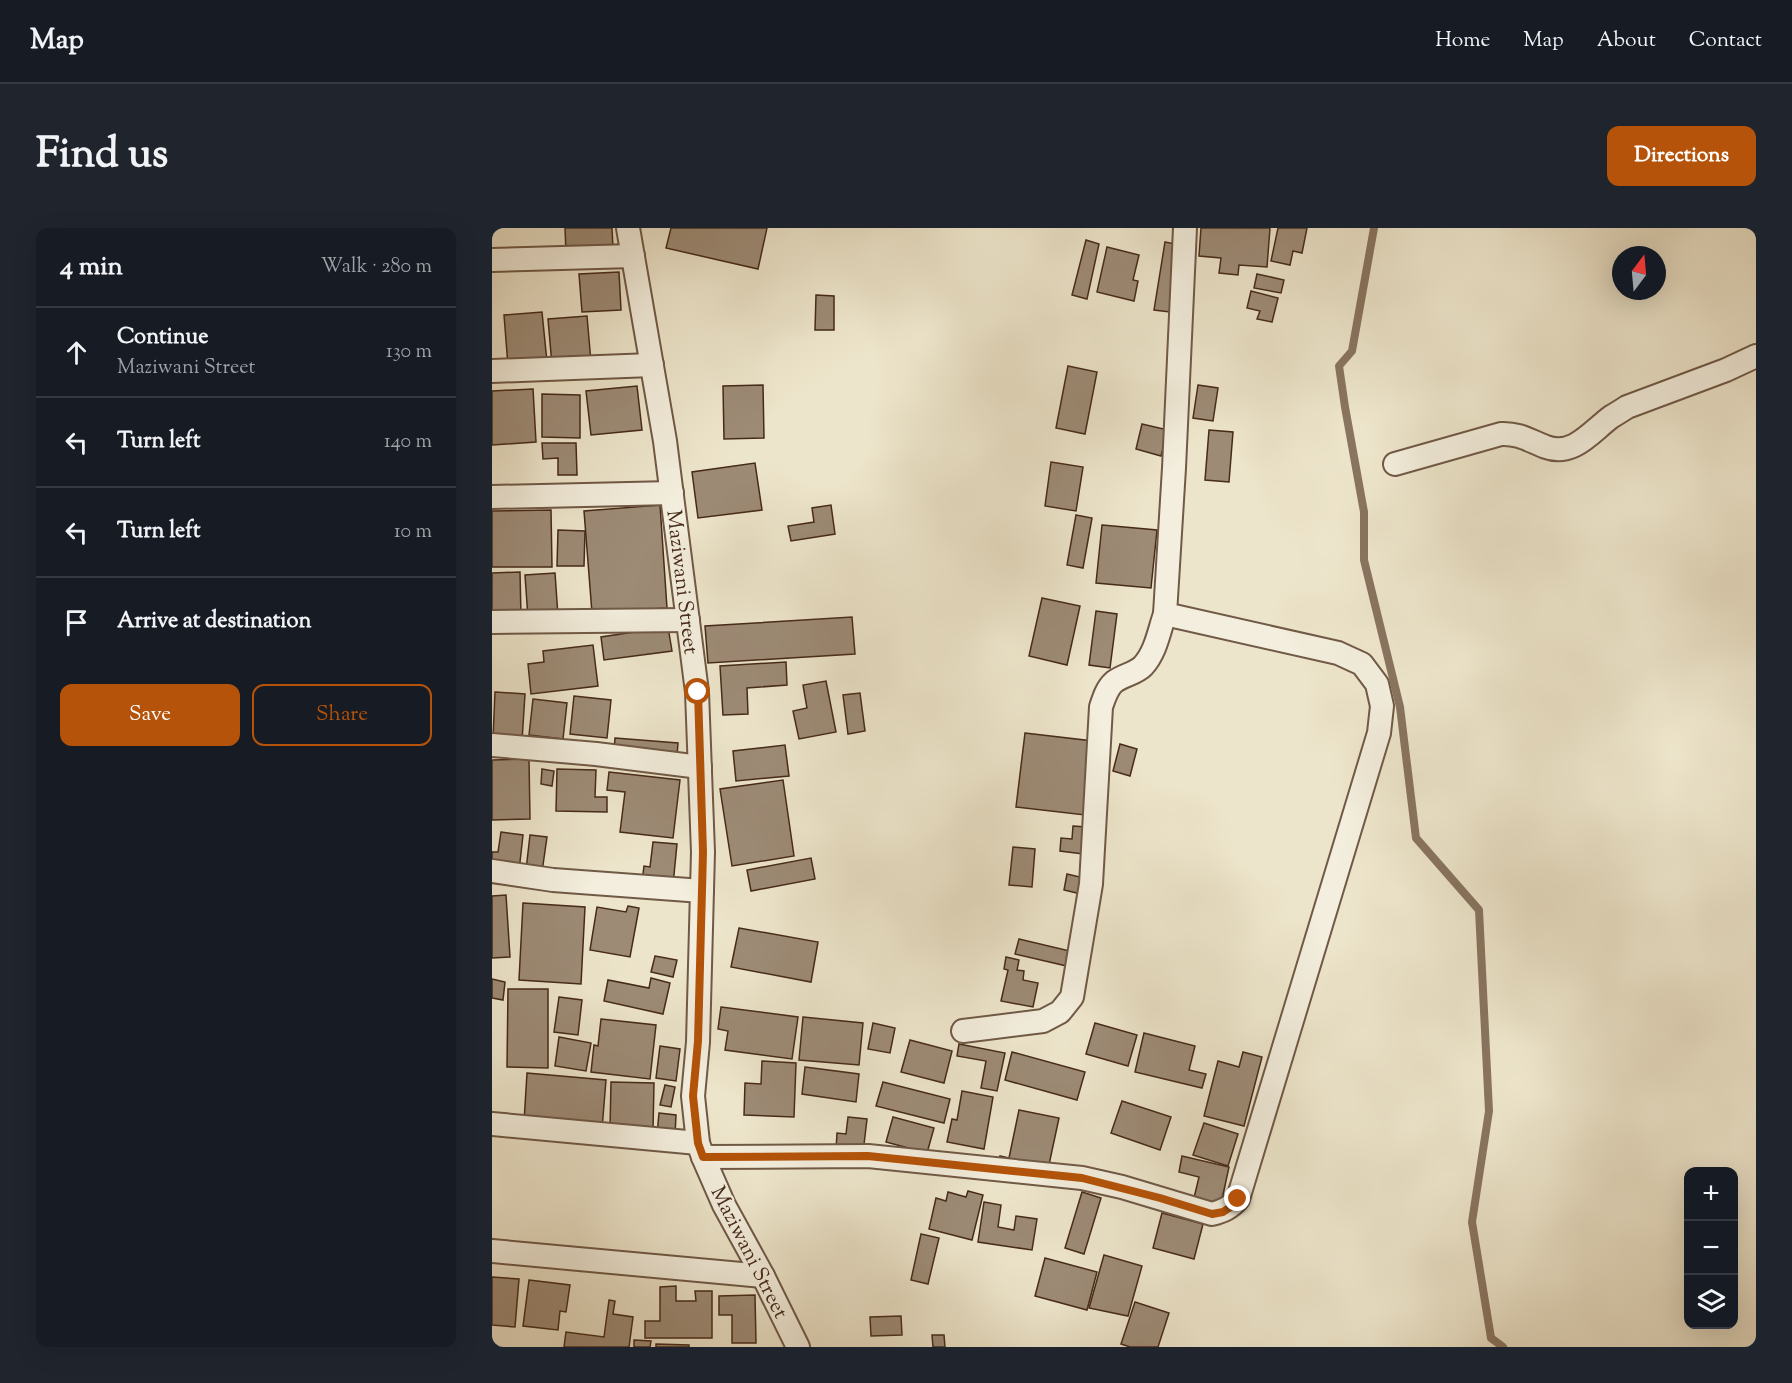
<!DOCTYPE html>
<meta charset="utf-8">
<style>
:root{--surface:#171b24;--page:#20242c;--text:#f1f3f6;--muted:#9ea1a6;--line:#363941;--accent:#b45309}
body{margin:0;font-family:"Sorts Mill Goudy",serif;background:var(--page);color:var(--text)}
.controls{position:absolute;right:18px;bottom:18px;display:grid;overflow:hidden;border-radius:12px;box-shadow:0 6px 24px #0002}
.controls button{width:54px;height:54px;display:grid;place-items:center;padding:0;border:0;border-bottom:2px solid var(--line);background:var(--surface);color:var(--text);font:30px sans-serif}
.compass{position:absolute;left:1120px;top:18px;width:54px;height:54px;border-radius:50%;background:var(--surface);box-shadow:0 6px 24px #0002;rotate:16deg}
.stop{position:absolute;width:18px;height:18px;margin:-14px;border:4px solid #b45309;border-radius:50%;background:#fff}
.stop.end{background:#b45309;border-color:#fff;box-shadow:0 2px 6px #0008}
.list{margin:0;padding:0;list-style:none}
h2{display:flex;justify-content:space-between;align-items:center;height:78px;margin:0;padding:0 24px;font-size:26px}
h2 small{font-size:20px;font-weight:400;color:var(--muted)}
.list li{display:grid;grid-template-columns:39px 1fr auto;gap:18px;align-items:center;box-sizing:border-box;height:90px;padding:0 24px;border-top:2px solid var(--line)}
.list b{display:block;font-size:22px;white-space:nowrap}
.list p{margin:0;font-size:20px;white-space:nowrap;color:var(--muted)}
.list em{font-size:20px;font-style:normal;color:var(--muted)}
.actions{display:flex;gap:12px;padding:18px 24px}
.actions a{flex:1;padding:14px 0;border:2px solid var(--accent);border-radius:12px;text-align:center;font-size:21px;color:var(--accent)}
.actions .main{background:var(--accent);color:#fff}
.icon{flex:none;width:33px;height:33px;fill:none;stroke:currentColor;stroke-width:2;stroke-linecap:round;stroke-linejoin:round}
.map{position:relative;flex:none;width:1264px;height:1119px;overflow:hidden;border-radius:12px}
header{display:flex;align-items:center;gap:36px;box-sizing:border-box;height:84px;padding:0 30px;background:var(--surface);border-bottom:2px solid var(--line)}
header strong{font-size:28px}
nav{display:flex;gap:33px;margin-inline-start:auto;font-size:21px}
.intro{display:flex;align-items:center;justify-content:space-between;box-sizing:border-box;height:144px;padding:0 36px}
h1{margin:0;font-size:42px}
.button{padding:15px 27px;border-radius:12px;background:var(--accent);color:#fff;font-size:21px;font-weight:700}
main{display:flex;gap:36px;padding:0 36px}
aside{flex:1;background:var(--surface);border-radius:12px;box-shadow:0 6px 24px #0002}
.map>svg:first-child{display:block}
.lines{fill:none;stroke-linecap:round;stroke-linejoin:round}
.stream{stroke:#887460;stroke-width:8}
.building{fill:#9d8b76;stroke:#462a1a;stroke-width:1.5}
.minor-casing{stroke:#705946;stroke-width:26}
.minor{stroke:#f3eedd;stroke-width:22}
.route{stroke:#b45309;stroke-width:8}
.labels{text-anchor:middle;stroke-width:4.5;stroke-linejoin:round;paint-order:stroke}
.street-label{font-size:21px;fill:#462a1a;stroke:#f3eedd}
</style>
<header>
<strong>Map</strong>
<nav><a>Home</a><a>Map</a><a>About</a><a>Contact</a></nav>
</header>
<div class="intro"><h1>Find us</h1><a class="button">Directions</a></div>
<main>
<aside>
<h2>4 min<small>Walk · 280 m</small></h2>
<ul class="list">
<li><svg class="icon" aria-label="ahead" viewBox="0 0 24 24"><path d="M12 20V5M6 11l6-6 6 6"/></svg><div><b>Continue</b><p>Maziwani Street</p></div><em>130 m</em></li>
<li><svg class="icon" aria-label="left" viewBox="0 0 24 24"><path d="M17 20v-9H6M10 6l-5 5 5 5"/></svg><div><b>Turn left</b></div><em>140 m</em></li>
<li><svg class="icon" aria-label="left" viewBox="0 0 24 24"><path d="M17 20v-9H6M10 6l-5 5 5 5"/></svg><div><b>Turn left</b></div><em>10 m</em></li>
<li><svg class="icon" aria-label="arrive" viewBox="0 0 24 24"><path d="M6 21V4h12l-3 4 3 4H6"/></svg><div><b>Arrive at destination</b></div></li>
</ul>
<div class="actions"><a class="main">Save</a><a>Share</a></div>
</aside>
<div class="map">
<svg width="1264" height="1119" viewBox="0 0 1264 1119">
<rect width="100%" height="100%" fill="#ede5cb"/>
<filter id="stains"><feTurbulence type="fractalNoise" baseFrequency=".00333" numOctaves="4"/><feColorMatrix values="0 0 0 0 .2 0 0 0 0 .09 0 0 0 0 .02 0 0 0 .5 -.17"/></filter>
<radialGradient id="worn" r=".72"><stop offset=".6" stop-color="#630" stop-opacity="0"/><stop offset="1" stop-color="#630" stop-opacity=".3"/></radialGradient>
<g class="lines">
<polyline class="stream" points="882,0 860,123 847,138 853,179 872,284 872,332 908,479 924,610 987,682 997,883 980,994 999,1110 1011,1119"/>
</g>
<g class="building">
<polygon points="73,0 120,0 121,21 74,24"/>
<polygon points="179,0 275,0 266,41 174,20"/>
<polygon points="709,0 778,0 775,39 747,37 746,47 727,45 729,30 707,28"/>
<polygon points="786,0 815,0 810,25 801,23 798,37 779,33"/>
<polygon points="594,12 607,16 595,71 580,67"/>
<polygon points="673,14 689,17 678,84 662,82"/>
<polygon points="615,19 647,27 641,52 646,53 642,73 605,64"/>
<polygon points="127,44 129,82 90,84 87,46"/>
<polygon points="765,46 792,52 789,65 762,60"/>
<polygon points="759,63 786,70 780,94 765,91 768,83 755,80"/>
<polygon points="324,67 342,68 342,102 323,102"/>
<polygon points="50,84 55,134 16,138 12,87"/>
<polygon points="95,88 99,134 60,137 56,91"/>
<polygon points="576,138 605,144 593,206 564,200"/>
<polygon points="271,157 272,210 232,211 231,158"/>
<polygon points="706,157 726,160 721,193 701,190"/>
<polygon points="145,158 150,202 99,207 94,163"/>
<polygon points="41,161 44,214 0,217 0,163"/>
<polygon points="50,166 88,167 88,210 50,209"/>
<polygon points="650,196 676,202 669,228 644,221"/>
<polygon points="717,202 741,204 737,254 713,252"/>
<polygon points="50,215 84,215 85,247 66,247 66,230 51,231"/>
<polygon points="559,234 591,239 584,283 553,278"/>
<polygon points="263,235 270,282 206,290 200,244"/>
<polygon points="168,277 175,380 100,385 92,283"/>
<polygon points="339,277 343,306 299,313 296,298 322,294 320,280"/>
<polygon points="59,282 60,339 0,339 0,283"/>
<polygon points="584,287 600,290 591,340 575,337"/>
<polygon points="610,297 665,302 659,360 604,355"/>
<polygon points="66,302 93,303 92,338 65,338"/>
<polygon points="28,344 29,389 0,390 0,345"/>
<polygon points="63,345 66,388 36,390 33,347"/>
<polygon points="550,370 588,378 575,437 537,428"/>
<polygon points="604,383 625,386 618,440 597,437"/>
<polygon points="360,389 363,426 216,435 213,398"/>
<polygon points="176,399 180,423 112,432 109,409"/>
<polygon points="101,417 106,458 39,466 36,436 52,434 51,423"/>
<polygon points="294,434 295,457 255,460 256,486 231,487 228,438"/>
<polygon points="334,453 344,504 307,511 301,483 315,480 311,457"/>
<polygon points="3,464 33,466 30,513 1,511"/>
<polygon points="368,465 373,503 356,506 351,467"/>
<polygon points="82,468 119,472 115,510 78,506"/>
<polygon points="41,471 75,475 71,511 37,507"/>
<polygon points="533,505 601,513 593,587 524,579"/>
<polygon points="123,510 186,515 185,528 122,523"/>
<polygon points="628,516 645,521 638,548 621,543"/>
<polygon points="293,517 297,548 244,553 241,523"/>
<polygon points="37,531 38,591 0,592 0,532"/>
<polygon points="50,541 62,543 60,558 49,556"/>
<polygon points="65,541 104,542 103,569 115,569 115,584 64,583"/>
<polygon points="117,544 188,552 181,610 128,604 133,564 115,562"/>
<polygon points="291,552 302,628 240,638 228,561"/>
<polygon points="581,598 594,599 591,626 568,623 569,610 580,611"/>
<polygon points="9,604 31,607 27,643 0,639 0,624 6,624"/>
<polygon points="38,607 55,609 50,644 34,642"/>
<polygon points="161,614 185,616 181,657 150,654 152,638 158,639"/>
<polygon points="521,619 543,621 540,659 517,657"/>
<polygon points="319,630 323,651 259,663 255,642"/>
<polygon points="575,646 592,650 589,666 572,662"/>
<polygon points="14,667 18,729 0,730 0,668"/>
<polygon points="31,675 93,679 89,756 27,752"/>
<polygon points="136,678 147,680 138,729 98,722 105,679 134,684"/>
<polygon points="247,700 326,714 319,754 239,739"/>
<polygon points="527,711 582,724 579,739 523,726"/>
<polygon points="163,728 185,732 181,749 159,744"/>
<polygon points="514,729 527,732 525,742 532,743 531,752 546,755 541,779 509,773 516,742 512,741"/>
<polygon points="159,750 178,755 171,786 112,773 116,752 157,760"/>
<polygon points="0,751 13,754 11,772 0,770"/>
<polygon points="16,761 56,761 56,840 15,839"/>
<polygon points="67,769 90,772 86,807 62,804"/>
<polygon points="229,779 306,789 300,831 233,822 236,803 226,801"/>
<polygon points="311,789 371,795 367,837 307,832"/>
<polygon points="109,791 164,797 158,851 99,844 102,817 106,818"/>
<polygon points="381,795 403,800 398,825 376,821"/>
<polygon points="603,795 645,807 636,838 594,826"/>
<polygon points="652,805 703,818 697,842 714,846 710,860 643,844"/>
<polygon points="67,809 99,815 94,843 63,838"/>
<polygon points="418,812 460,823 452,855 409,844"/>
<polygon points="467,816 513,825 505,863 489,860 494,833 465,828"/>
<polygon points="168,818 188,821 184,853 164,850"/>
<polygon points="520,824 593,844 585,872 513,852"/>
<polygon points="751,824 770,829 752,898 712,888 726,833 747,839"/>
<polygon points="270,833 304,835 302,889 252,887 253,855 269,856"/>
<polygon points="313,839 367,846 364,874 310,866"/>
<polygon points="35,845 114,852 110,901 32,894"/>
<polygon points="119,854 162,855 161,902 118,901"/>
<polygon points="391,854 458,871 452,895 384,878"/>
<polygon points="173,857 183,859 179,879 168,877"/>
<polygon points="470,863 501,869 492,921 455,914 460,891 465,892"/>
<polygon points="630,873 679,889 668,922 619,905"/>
<polygon points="527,882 567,890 555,946 507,936 508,928 517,930"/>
<polygon points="167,885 184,887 183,908 165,907"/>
<polygon points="356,889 375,891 371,925 344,922 345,905 354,906"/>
<polygon points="401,889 442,900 435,925 394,914"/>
<polygon points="712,895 746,906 736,938 701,927"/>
<polygon points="690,928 737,939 729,976 702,970 707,949 687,944"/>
<polygon points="476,963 491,967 480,1012 437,1001 444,970 454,973 456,964 474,969"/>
<polygon points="590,964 609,970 592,1026 573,1020"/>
<polygon points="492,974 509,977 506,999 522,1002 524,988 545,991 540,1022 486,1014"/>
<polygon points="670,985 711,996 702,1031 661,1020"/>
<polygon points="429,1006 447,1010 436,1056 419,1052"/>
<polygon points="612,1027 650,1038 636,1088 597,1080"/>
<polygon points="553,1030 605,1044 595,1082 543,1068"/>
<polygon points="0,1049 27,1051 23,1099 0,1097"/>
<polygon points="37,1052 78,1057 74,1084 68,1083 66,1102 31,1098"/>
<polygon points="184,1058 184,1073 204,1073 203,1063 220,1063 220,1110 153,1110 153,1093 168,1093 168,1059"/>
<polygon points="263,1067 264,1115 240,1115 240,1087 227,1087 227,1068"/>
<polygon points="117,1072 123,1073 121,1086 141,1089 137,1119 72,1119 74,1104 112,1109"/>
<polygon points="643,1074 677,1085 666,1119 638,1119 629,1116"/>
<polygon points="409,1088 410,1107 379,1108 378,1089"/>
<polygon points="440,1107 452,1107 453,1119 441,1119"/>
<polygon points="142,1112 159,1113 158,1119 142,1119"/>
<polygon points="164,1116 197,1117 197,1119 164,1119"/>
</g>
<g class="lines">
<defs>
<g id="minor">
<polyline points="136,0 173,213 205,464 211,624 206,814 201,868 206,915 211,929 232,977 271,1048 306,1119"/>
<polyline points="0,32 141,28"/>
<polyline points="0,143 160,137"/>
<path d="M903 236 1009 206C1027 205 1038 213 1054 219 1081 229 1099 204 1119 189 1124 186 1129 183 1135 179L1234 142 1264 128"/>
<polyline points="0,269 180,265"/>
<polyline points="0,394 196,392"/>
<polyline points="0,517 104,526 208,539"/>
<polyline points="0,643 61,652 210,663"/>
<path d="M471 803 551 793 568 784 580 769 599 656 609 479C612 470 615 460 622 454 631 447 643 446 651 438 664 424 667 403 673 386"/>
<polyline points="0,896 206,915"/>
<path d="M211 929 376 928 590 950 630 959 720 986C731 983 738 980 746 971L887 505 890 478 885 456 870 436 846 425 673 386 682 240 693 0"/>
<polyline points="0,1023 271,1048"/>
</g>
</defs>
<use href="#minor" class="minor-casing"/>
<use href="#minor" class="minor"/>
</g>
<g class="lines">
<polyline class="route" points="206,464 211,624 206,813 201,868 206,915 211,929 376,928 590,950 668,970 720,986 731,984 740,978 746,971"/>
</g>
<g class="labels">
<g class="street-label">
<text transform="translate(191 354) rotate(83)" y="7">Maziwani Street</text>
<text transform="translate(258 1024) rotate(63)" y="7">Maziwani Street</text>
</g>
</g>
<rect width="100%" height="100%" filter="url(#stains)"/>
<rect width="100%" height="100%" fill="url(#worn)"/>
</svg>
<div class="controls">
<button>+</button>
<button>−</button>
<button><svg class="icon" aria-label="layers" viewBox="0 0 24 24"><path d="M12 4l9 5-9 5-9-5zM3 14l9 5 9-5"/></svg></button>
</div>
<svg class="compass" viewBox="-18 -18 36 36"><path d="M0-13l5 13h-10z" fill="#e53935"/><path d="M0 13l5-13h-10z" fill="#9ea1a6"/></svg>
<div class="stop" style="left:206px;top:464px"></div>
<div class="stop end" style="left:746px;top:971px"></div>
</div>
</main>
